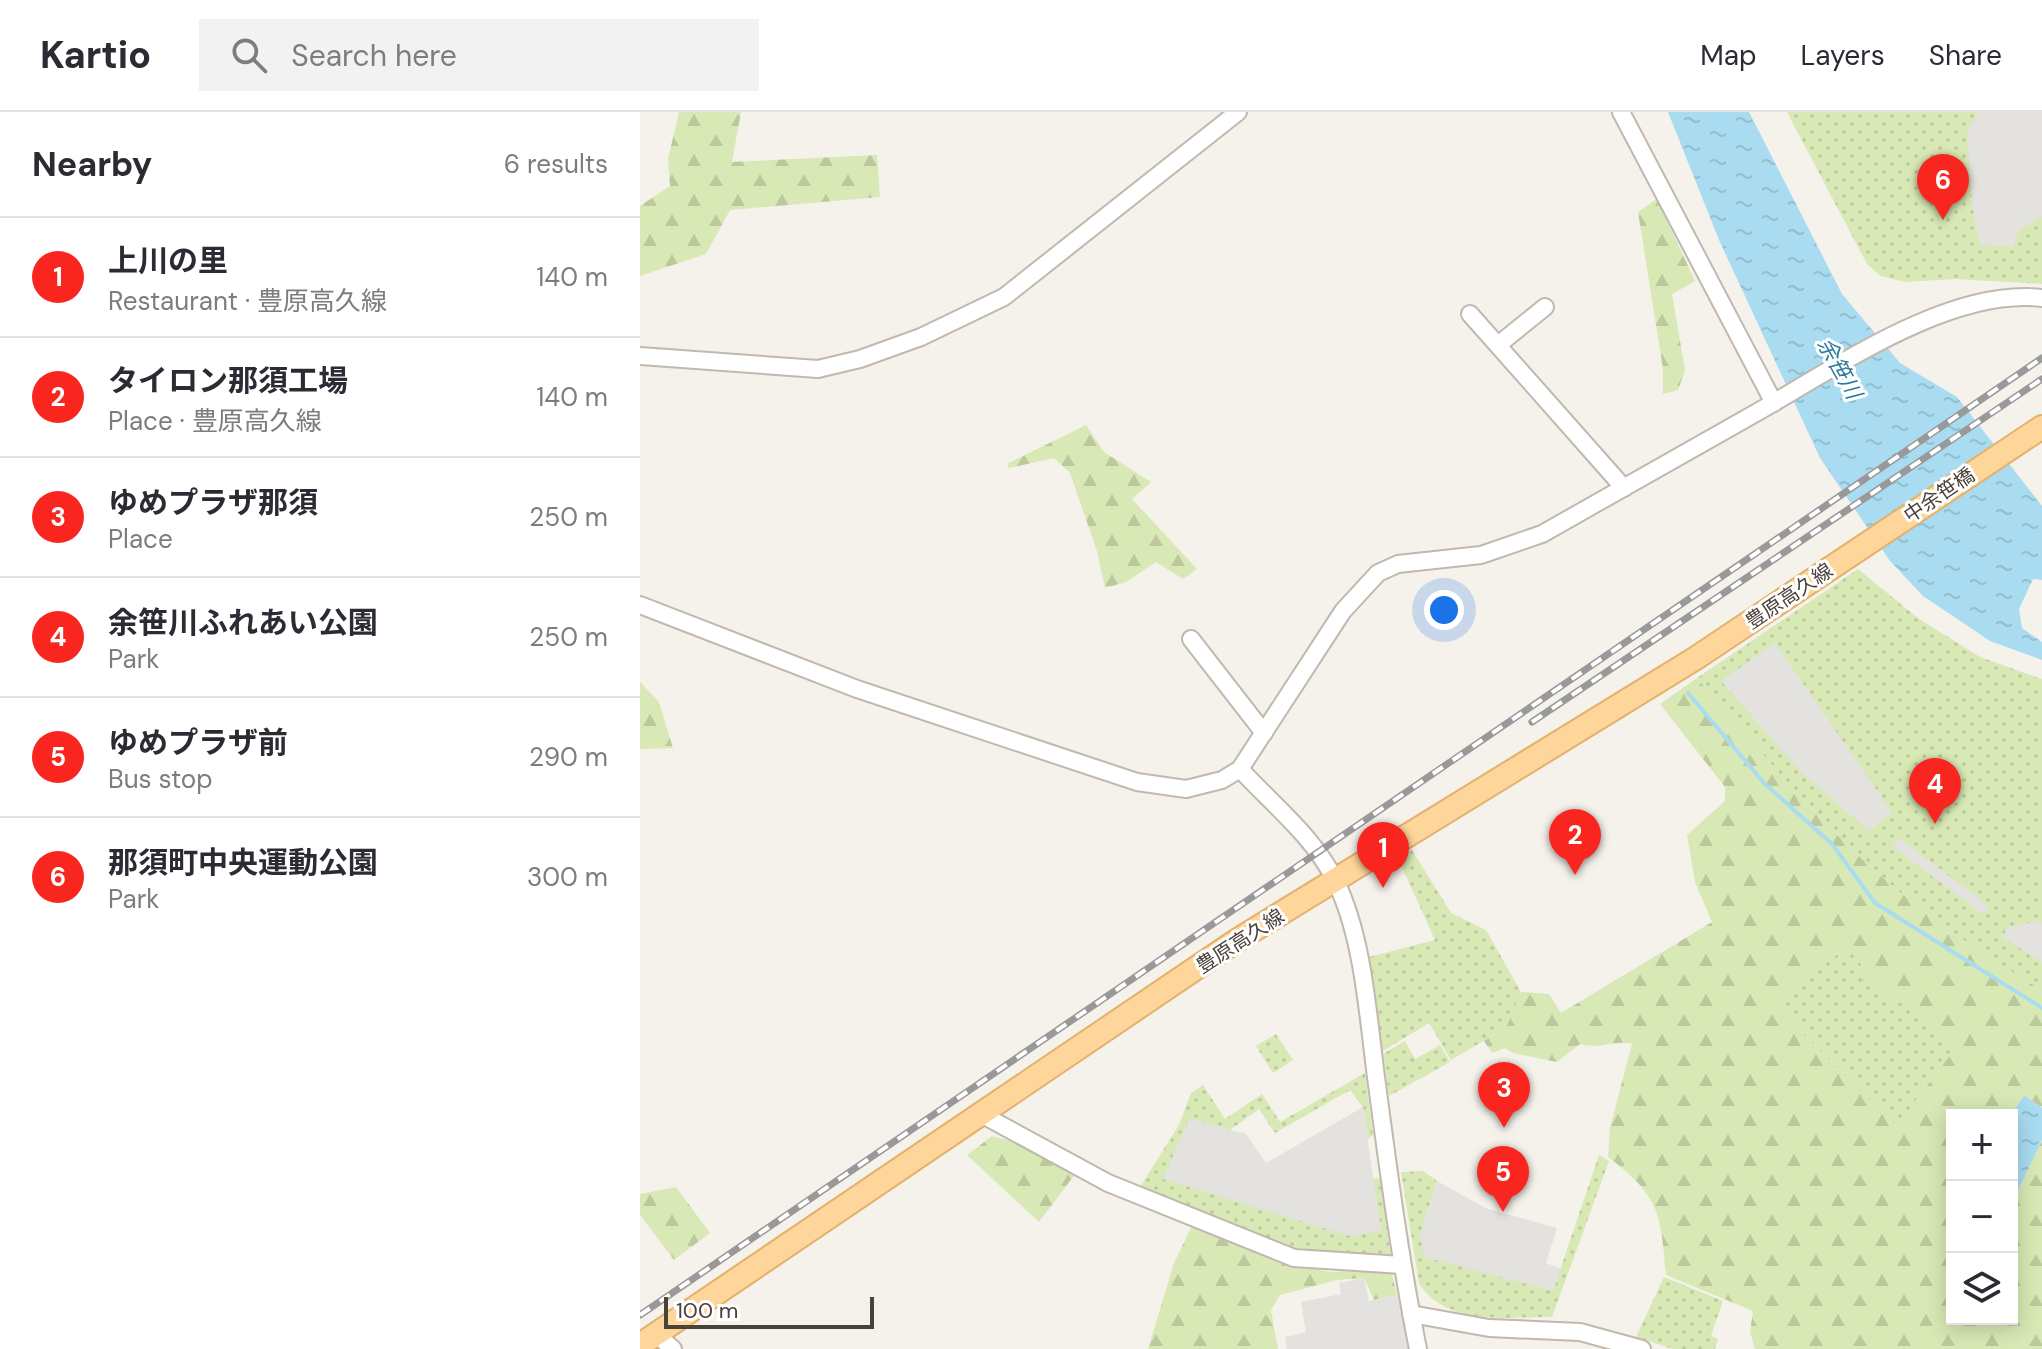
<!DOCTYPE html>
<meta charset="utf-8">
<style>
:root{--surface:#fff;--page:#f2f2f3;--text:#2b2b33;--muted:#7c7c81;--line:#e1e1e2;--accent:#f9251f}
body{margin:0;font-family:"DM Sans","Noto Sans JP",sans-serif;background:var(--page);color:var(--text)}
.controls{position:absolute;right:24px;bottom:24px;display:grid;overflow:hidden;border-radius:0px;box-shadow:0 4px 20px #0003}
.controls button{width:72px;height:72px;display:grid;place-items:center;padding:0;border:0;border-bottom:2px solid var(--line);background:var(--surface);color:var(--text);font:40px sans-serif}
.scale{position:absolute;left:24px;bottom:20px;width:210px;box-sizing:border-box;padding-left:8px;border:4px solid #4a4139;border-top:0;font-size:22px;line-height:28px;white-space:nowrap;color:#4a4139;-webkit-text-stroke:6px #fff;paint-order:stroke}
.you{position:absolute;left:804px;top:498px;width:28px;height:28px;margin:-20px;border:6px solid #fff;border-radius:50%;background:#1a73e8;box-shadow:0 0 0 12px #1a73e833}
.badge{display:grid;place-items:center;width:52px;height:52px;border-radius:50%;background:var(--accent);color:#fff;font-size:26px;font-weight:700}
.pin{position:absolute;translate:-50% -66px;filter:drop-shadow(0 2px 4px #0008)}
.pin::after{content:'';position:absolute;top:42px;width:28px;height:24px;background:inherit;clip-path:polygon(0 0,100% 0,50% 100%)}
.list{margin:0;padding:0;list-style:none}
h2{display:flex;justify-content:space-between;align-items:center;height:104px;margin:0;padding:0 32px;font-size:34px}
h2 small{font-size:26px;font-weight:400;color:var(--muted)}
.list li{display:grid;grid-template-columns:52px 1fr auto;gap:24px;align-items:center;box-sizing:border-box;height:120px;padding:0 32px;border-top:2px solid var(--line)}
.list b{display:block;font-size:30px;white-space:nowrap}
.list p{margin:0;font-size:26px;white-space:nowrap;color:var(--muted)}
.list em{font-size:26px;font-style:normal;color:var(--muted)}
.icon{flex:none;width:44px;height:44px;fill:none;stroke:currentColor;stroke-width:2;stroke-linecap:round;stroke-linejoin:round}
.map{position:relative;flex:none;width:1402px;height:1237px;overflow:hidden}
header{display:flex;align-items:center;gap:48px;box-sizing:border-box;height:112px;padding:0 40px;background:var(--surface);border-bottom:2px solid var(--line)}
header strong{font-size:38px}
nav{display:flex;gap:44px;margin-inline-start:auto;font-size:28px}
.search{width:560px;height:72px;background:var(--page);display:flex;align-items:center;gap:20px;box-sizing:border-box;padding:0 28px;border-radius:0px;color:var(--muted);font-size:30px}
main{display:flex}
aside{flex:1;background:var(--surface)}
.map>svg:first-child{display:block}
.grass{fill:url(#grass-dots)}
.forest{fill:url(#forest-firs);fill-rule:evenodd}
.parking{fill:#e4e2df}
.water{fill:url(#water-ripples)}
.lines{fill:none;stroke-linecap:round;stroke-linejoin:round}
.stream{stroke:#a9dcf1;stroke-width:4}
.minor-casing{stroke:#c1b8ae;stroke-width:20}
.major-casing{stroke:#e4b16b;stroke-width:26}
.minor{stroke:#fff;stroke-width:16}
.major{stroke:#fed69c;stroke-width:22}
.rail-casing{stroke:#999;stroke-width:7}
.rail{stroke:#fff;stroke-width:4;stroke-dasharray:12;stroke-linecap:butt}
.labels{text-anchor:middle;stroke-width:6;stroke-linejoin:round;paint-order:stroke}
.street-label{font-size:20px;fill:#4a4139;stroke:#fff}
.water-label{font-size:22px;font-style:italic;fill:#2c7c9e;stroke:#fff}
</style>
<header>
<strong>Kartio</strong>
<div class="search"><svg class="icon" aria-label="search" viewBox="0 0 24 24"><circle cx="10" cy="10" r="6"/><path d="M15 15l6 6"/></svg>Search here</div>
<nav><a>Map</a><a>Layers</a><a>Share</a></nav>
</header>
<main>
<aside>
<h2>Nearby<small>6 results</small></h2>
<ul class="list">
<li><span class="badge">1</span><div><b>上川の里</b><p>Restaurant · 豊原高久線</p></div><em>140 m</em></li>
<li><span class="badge">2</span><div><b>タイロン那須工場</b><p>Place · 豊原高久線</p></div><em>140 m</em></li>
<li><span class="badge">3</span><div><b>ゆめプラザ那須</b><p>Place</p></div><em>250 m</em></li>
<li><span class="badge">4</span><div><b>余笹川ふれあい公園</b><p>Park</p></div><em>250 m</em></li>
<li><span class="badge">5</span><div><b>ゆめプラザ前</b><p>Bus stop</p></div><em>290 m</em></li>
<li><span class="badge">6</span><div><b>那須町中央運動公園</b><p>Park</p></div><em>300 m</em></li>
</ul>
</aside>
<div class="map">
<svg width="1402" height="1237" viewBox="0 0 1402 1237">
<defs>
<pattern id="grass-dots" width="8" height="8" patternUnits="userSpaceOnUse" patternTransform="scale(2)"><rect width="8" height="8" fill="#d8e9b5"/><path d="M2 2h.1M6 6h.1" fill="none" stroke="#bbc99c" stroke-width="1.8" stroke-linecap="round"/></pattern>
<pattern id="forest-firs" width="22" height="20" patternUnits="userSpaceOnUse" patternTransform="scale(2)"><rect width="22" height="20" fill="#d8e9b5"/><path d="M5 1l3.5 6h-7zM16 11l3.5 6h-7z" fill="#bbc99c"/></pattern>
<pattern id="water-ripples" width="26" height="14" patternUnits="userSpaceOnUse" patternTransform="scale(2)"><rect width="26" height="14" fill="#a9dcf1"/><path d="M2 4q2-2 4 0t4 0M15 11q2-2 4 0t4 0" fill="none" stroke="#93becf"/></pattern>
</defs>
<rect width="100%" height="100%" fill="#f5f1eb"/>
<g class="grass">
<polygon points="1147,0 1402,0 1402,172 1315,167 1265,170 1241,164 1227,152"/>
<path d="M1218 457 1279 507 1340 545 1402 567V878C1343 843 1285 804 1234 758 1169 700 1114 631 1057 566Z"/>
<polygon points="772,738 811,801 846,818 881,880 867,915 811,948 789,911 743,939 729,845 795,828 761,753 754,755 750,749"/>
<polygon points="1207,837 1221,852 1224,869 1269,896 1317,936 1256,1014 1160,919 1140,890 1166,860"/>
<polygon points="636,922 653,948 633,961 616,934"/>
<polygon points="765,929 775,947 800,933 810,950 749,984 743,942"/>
<polygon points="725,961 733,1023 728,1027 723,995 710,978 635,1021 619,997 590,1018 550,1007 741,1119 733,1066 741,1067 751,1148 657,1138 498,1078 539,1013 551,981 563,973 585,1007 622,982 640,1010"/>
<path d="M959 1043 969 1049 912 1205C868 1205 806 1215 779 1171L761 1060 783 1059 797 1069 780 1122 913 1179Z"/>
<polygon points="1024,1165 1083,1189 1071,1224 1078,1227 1075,1237 1033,1237 996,1225"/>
</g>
<g class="forest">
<polygon points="39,0 101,0 92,50 237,43 240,85 90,98 66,142 0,164 0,94 30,74 28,47"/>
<polygon points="1017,87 1055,169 1032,182 1045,258 1038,278 1023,282 1023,257 998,100"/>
<polygon points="446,313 464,340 511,370 492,387 557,457 543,467 516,450 486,470 465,476 457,439 430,361 414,346 369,356 367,352"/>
<path d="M1057 566C1114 631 1169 700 1234 758 1285 804 1343 843 1402 878V996L1384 983 1371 1003H1312V1207H1372V1091L1402 1028V1237H1115L1110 1220 1113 1199 1026 1163C1021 1101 1019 1083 968 1045L970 1016 992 932C973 927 960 938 940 932L917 950 873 941 865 936 852 941 844 929 867 914 881 880 909 882 921 901 1072 810 1055 770 1047 723 1085 689V675L1020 592ZM1207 837 1221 852 1223 869 1269 896 1316 936 1256 1014 1160 919 1140 890 1166 860Z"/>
<polygon points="0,570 19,590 33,636 0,637"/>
<polygon points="352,1024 385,1033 436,1061 399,1110 327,1043"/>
<polygon points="36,1075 70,1121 34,1148 0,1103 0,1082"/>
<polygon points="553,1112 626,1144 690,1160 751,1158 757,1183 734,1188 724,1166 697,1168 640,1183 631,1198 638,1237 508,1237 534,1151"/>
</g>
<g class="parking">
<polygon points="1339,0 1402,0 1402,104 1379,119 1373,135 1340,133 1332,93 1327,18"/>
<polygon points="1135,531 1252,700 1229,719 1162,661 1081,569"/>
<polygon points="1259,726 1349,794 1343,802 1253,735"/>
<polygon points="1397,809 1402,812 1402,851 1362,824 1369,815"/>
<polygon points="723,995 741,1119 709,1124 523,1067 549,1007 606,1022 626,1051"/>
<polygon points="797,1069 845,1096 917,1116 906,1151 921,1157 913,1179 784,1145 780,1122"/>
<polygon points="724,1166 729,1189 760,1183 770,1237 647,1237 645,1225 666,1220 661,1190 701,1182 699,1171"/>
</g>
<g class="water">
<polygon points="1028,0 1109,0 1202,182 1260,251 1317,285 1402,394 1402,468 1393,467 1379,497 1382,516 1402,530 1402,548 1350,529 1283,484 1250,449 1180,346 1079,128"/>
<polygon points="1384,983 1402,996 1402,1028 1372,1091 1371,1003"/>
</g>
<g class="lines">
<polyline class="stream" points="1048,581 1124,671 1192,732 1235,791 1402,896"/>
<defs>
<g id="minor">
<polyline points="981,0 1134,291"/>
<polyline points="830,202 984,376"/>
<polyline points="858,233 905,195"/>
<polyline points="0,244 178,257 220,247 281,225 364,185 598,0"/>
<path d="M0 493 217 577 497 670 546 677 582 668 600 657 703 499 738 461 758 452 841 443 902 422C973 382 1044 342 1114 302 1194 257 1309 175 1402 186"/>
<polyline points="551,527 624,621"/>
<path d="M600 657C633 693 673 724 695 768 723 823 728 904 736 965 748 1056 760 1147 778 1237"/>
<polyline points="341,1002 468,1071 654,1146 762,1153"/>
<polyline points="771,1202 849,1216 940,1220 1002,1237"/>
<polyline points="16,1222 33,1237"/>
</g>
<polyline id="major" points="0,1233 596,829 1056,546 1402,315"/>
</defs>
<use href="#minor" class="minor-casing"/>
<use href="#major" class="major-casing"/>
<use href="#minor" class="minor"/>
<use href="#major" class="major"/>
<defs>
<g id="rail">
<polyline points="892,610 1402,267"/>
<polyline points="0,1203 1402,246"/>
</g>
</defs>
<use href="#rail" class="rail-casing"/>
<use href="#rail" class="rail"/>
</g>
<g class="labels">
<g class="street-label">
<text transform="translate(1299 383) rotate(-34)" y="7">中余笹橋</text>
<text transform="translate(1149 484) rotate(-34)" y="7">豊原高久線</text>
<text transform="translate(600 829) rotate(-33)" y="7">豊原高久線</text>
</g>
<g class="water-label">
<text transform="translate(1200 256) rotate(61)" y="8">余笹川</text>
</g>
</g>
</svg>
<div class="controls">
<button>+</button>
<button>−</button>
<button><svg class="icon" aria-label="layers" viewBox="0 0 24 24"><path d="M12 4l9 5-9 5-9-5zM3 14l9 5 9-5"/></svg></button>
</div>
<div class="scale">100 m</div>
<div class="you"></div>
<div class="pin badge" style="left:743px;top:776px">1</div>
<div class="pin badge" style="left:935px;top:763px">2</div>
<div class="pin badge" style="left:864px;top:1016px">3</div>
<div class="pin badge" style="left:1295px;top:712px">4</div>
<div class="pin badge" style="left:863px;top:1100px">5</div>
<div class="pin badge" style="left:1303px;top:108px">6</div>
</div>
</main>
